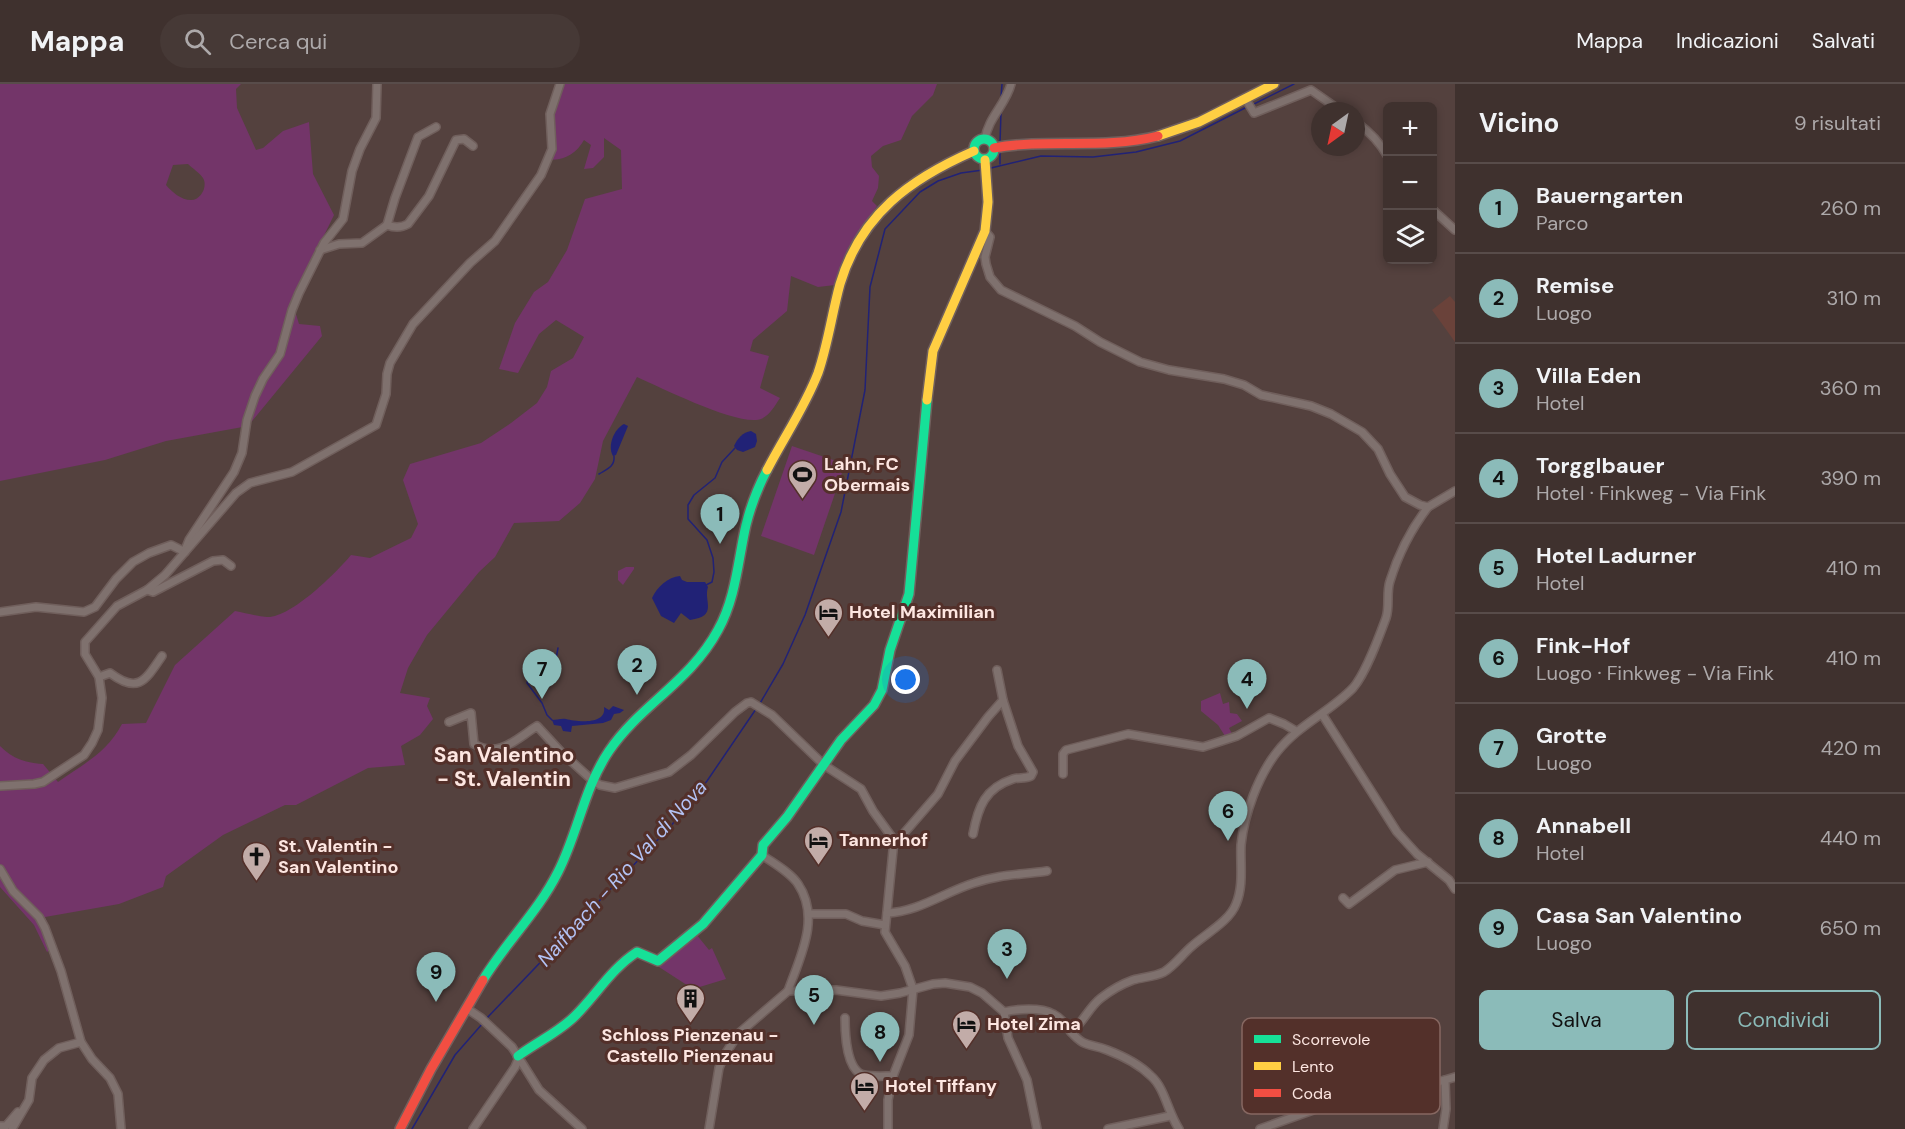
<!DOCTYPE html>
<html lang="it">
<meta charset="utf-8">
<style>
:root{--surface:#3f312e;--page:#463936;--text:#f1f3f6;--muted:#ada9aa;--line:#584c4a;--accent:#8bbbb9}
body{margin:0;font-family:"DM Sans",sans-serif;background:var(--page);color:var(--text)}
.controls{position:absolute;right:18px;top:18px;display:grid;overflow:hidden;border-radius:9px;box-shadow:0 3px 9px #0003}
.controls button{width:54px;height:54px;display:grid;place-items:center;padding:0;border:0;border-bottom:2px solid var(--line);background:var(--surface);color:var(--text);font:30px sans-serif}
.compass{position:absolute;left:1311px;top:18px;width:54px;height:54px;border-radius:50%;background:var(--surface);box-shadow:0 3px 9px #0003;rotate:213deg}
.you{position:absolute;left:906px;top:596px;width:21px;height:21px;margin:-15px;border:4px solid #fff;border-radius:50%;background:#1a73e8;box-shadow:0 0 0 9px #1a73e833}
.badge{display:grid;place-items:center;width:39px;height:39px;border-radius:50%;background:var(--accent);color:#111;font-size:20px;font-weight:700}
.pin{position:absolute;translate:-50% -50px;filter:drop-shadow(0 2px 3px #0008)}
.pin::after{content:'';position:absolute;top:32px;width:21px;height:18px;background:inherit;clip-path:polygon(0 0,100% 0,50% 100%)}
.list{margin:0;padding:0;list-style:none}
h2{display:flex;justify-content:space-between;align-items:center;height:78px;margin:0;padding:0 24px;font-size:26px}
h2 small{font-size:20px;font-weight:400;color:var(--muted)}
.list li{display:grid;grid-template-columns:39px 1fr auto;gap:18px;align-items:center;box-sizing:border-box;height:90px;padding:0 24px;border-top:2px solid var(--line)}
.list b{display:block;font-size:22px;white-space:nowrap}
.list p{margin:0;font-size:20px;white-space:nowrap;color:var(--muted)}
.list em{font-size:20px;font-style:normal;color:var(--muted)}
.actions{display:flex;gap:12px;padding:18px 24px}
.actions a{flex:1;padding:14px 0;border:2px solid var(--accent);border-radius:9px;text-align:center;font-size:21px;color:var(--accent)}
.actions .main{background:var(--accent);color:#111}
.icon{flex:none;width:33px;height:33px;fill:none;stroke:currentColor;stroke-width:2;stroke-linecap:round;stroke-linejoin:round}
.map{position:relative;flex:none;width:1455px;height:1045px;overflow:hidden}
header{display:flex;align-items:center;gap:36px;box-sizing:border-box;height:84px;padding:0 30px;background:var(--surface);border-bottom:2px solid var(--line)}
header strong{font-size:28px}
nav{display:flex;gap:33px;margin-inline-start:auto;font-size:21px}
.search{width:420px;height:54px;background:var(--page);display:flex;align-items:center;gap:15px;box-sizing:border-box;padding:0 21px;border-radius:33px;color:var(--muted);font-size:22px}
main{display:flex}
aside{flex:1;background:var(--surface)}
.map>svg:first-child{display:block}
.built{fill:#6a423a}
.green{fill:#733569;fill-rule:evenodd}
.water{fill:#212276}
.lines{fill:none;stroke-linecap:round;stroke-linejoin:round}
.stream{stroke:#212276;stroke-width:1.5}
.street-casing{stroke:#705f5c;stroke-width:10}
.fast-casing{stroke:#705f5c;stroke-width:12}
.slow-casing{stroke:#705f5c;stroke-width:12}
.jam-casing{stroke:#705f5c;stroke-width:12}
.street{stroke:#7f716e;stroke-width:7}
.fast{stroke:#16e098;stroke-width:9}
.slow{stroke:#ffcf43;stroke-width:9}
.jam{stroke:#f24e42;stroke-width:9}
.labels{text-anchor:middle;stroke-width:6;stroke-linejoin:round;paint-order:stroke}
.poi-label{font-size:18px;font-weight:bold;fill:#fde6e1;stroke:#53302a;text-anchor:start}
.water-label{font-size:20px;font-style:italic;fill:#b3c2f4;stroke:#53302a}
.quarter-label{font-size:21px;font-weight:bold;fill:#fde6e1;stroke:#53302a}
.key{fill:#53302a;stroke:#866761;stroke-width:1.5}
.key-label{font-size:16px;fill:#fde6e1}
</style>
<header>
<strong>Mappa</strong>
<div class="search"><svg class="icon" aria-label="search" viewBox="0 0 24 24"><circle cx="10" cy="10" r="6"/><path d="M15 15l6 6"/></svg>Cerca qui</div>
<nav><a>Mappa</a><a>Indicazioni</a><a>Salvati</a></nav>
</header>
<main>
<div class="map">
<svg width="1455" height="1045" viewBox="0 0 1455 1045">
<rect width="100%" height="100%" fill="#54413e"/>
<polygon class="built" points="1450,212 1455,218 1455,258 1432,226"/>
<g class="green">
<path d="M0 0H241L236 5 237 24 256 66 263 64 283 47 309 38 313 90 334 131 292 217 299 240 320 242 322 252 248 342 166 357 105 376 0 397ZM188 80C192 84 200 89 203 94 208 102 201 116 191 116 181 116 172 108 166 101L173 81Z"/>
<path d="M565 0H937L933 11 912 32 901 56 883 62 871 72 872 83 879 92 878 104 872 117 877 122 848 164 835 201 818 203 791 192 787 227 753 256 750 267 769 272 760 304 780 314C774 323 768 335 756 336 730 338 664 305 637 293L603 357 595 395 580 419 559 437 514 439 495 473 479 488 427 551 408 584 400 609 430 614 427 622 433 635 420 651 401 662 405 681 368 684 296 721H285L223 751 166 792 163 803 119 820 45 833 55 861 47 868 34 841 0 803V662C13 675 26 679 43 680L58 698C83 680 107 669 122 640L146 639 175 581 235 527C245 529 256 532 267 533 291 534 336 489 351 471L370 474 411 454 418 440 403 396 410 380 481 359 511 339 537 319 547 303 551 287 573 274 584 253 556 236 539 250 518 289 499 285 515 239 534 208 548 198 567 166 585 115 622 105 621 66 604 54V73L593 84 584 85 591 61 584 56C576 70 563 78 546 75L549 54 547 36Z"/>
<polygon points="792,362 845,380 814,471 761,452"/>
<polygon points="626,483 634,483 634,485 623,501 618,496 618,487"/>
<polygon points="1220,609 1223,620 1229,618 1230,629 1237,630 1242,637 1229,644 1233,652 1228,654 1225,652 1218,641 1201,627 1201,617"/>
<polygon points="696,850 709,866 712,864 726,895 693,905 659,883 687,854"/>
</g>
<g class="water">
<path d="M624 340 628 342 616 371 613 372C607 362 614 345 624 340Z"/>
<path d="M751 347 756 350 757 357 755 363 743 368 737 366 734 362C737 355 743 348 751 347Z"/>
<path d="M680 492 682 496 687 498H705L708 503C703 517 719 532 690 536L681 529 674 539 661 532 652 514C657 503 668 493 680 492Z"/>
<path d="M613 622 624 626 620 629 614 630 611 636 603 639 572 642 571 648 563 647 561 642 554 641 552 636C556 636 562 634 566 635 577 638 607 641 604 623L609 626Z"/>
</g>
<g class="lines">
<g class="stream">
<polyline points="1001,14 1002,0"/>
<polyline points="1252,21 1294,0"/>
<polyline points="1000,59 1001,28"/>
<polyline points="1000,80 1000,67"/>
<polyline points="991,84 1041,72 1093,73 1136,68 1180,57 1247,23"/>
<path d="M599 390C607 385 615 383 614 372"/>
<polyline points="706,501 712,498 714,488 713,474 707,456 688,435 688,421 694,411 715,394 722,378 735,364"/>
<polyline points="759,621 783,580 805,531 841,428 865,306 870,203 885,145 920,108 938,97 961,89 983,86"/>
<polyline points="552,636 547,631 542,619 527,599 530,588 546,586 555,580 558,564"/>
<polyline points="486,935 670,743 707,697 756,625"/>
<polyline points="412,1045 455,971 483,939"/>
</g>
<defs>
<g id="street">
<polyline points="1245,14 1254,29 1311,6 1341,27"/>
<path d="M1356 38C1370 48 1380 58 1388 73"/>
<path d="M985 55C988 34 1006 20 1011 0"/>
<polyline points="1432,125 1455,146"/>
<path d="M387 141C395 144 401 144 408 140L429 112 456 56 464 55 473 62"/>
<polyline points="985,147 990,153 985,173 986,180 990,193 1001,206 1075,242 1100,258 1140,278 1169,286 1224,295 1244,301 1261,311 1311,322 1331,330 1362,348 1378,365 1390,390 1405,413 1420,421 1428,423 1455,407"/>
<polyline points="320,166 339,160 362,159 387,141 395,114 418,53 436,43"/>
<polyline points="185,466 189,456 234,388 242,369 247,336 255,312 263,295 280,270 292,226 299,209 324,159 343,135 352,87 360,65 376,34 377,0"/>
<polyline points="147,506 153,508 213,477 223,476 231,482"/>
<polyline points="0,528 36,523 84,528 95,523 116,495 133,478 149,469 171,461 185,468"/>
<path d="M99 593 110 589C138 610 145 597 162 572"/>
<polyline points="1322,630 1397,748 1417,770 1449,796 1455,805"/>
<path d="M449 638 471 629 474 660C499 675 516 655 537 642L561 668 592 696 600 701 615 704 669 688 691 671 735 628 747 619 751 618 772 631 824 681 861 705 873 727 894 756 885 848 905 882 913 905 909 951 893 992 888 1016V1045"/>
<polyline points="1063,690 1063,670 1066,666 1128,650 1203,663 1237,652 1269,634 1284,640 1296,647"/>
<polyline points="0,702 34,700 43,698 84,671 92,659 98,646 102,614 99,593 85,570 85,558 117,522 147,506 165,491 236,409 250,399 292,388 376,341 386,310 387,290 390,279 413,240 470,179 495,157 541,91 552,65 550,30 560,0"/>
<path d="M973 750C978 723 985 704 1013 695 1019 693 1025 695 1031 692L1033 688 1018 662 1003 616"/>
<polyline points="894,756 899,755 938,710 955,677 988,633 1003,616 997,586"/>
<path d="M762 771C773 779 790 788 798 800 821 834 800 873 788 907"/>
<polyline points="0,785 13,807 39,833 45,844 61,887 81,958 92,975 110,994 118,1010 121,1045"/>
<polyline points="1343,814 1349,820 1395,786 1428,778"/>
<path d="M887 829C918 828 945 808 974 799 1000 790 1021 791 1047 787"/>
<polyline points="810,830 846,830 862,837 885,841"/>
<polyline points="466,924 481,934 512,963 539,1006 582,1045"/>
<path d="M1004 928C1016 925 1041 923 1053 930 1061 934 1066 941 1071 948 1083 939 1089 923 1101 914 1110 907 1122 900 1133 896 1143 893 1154 893 1164 888 1174 882 1182 871 1191 863 1205 850 1229 838 1236 820 1244 801 1240 780 1241 761 1244 731 1258 692 1277 668 1298 641 1330 628 1353 604 1366 589 1379 553 1386 534 1390 522 1386 509 1390 497 1398 471 1412 444 1428 423"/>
<path d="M845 934C845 948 846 987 864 991 873 993 884 992 893 992"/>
<path d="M1071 948C1085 964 1089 959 1107 966 1123 972 1139 980 1151 992 1165 1004 1168 1029 1179 1045"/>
<polyline points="0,1042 6,1042 18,1028"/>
<polyline points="12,1045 29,1016 32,994 44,976 59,964 81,958"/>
<polyline points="473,1045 515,983 518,976"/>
<polyline points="709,1045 719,984 724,972 738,950 788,907 836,906 881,912 900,909 933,900 945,899 970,903 982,909 1004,928 1008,954 1027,996 1037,1045"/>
<polyline points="1108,1045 1170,1032"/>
<polyline points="1260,1045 1330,1020 1354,1014 1398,1008 1445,996"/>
<polyline points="1443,1045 1446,1025 1445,996 1455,993"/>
</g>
<g id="fast">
<circle cx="984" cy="65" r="10"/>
<path d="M483 896C506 858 538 828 558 788 578 749 584 704 609 667 640 621 690 598 718 546 736 514 738 476 746 441 751 421 758 403 767 386"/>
<path d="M518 972C537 958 559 948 575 932 597 910 611 885 637 868L658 877 703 840 762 771 763 761 787 733 841 656 874 621 882 606 890 566 909 510 927 316"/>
</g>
<g id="slow">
<polyline points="1158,52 1199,38 1274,0"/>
<polyline points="927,316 933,267 985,147 988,118 985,76"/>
<path d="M767 386C784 353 805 323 818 289 828 260 832 229 840 200 861 130 910 95 974 67"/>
</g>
<g id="jam">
<path d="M994 64C1049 54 1103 66 1158 52"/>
<polyline points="400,1045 431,985 483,896"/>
</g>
</defs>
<use href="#street" class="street-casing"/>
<use href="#fast" class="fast-casing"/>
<use href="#slow" class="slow-casing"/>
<use href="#jam" class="jam-casing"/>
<use href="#street" class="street"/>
<use href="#fast" class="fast"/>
<use href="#slow" class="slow"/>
<use href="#jam" class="jam"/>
</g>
<defs>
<symbol id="stadium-pin" viewBox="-11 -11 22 30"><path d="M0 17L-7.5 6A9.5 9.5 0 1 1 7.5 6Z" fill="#c2aca8" stroke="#53302a"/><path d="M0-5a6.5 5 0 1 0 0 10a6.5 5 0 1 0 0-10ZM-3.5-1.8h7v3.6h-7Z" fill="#111"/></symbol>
<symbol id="hotel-pin" viewBox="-11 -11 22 30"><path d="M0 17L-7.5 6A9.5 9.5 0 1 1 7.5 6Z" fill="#c2aca8" stroke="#53302a"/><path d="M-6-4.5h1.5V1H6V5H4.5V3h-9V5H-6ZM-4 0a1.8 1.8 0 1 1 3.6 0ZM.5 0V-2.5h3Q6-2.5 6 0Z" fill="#111"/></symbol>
<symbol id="church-pin" viewBox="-11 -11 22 30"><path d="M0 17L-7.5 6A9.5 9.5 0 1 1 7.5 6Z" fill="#c2aca8" stroke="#53302a"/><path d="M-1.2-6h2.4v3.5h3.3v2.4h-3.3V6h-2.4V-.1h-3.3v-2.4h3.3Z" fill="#111"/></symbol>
<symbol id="building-pin" viewBox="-11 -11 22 30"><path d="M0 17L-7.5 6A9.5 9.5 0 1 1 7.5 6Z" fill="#c2aca8" stroke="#53302a"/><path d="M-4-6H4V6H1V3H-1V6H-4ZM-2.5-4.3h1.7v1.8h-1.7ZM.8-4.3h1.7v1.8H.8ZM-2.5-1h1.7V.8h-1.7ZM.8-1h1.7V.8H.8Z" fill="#111"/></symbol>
</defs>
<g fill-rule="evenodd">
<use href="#stadium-pin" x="786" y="374" width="33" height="45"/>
<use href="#hotel-pin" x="812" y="512" width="33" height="45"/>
<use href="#hotel-pin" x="802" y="740" width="33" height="45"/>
<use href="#church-pin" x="240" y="756" width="33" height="45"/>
<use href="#building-pin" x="674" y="898" width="33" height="45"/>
<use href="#hotel-pin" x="950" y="924" width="33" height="45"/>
<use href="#hotel-pin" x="848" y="986" width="33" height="45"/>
</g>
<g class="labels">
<g class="poi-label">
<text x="824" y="386">Lahn, FC<tspan x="824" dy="21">Obermais</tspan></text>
<text x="849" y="534">Hotel Maximilian</text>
<text x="839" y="762">Tannerhof</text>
<text x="278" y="768">St. Valentin -<tspan x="278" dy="21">San Valentino</tspan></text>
<text x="987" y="946">Hotel Zima</text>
<text x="690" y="957" text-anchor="middle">Schloss Pienzenau -<tspan x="690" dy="21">Castello Pienzenau</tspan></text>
<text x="885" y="1008">Hotel Tiffany</text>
</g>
<g class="water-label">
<text transform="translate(622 789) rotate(-48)" y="7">Naifbach - Rio Val di Nova</text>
</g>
<g class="quarter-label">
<text x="504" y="678">San Valentino<tspan x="504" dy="24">- St. Valentin</tspan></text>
</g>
</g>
<rect x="1242" y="934" width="198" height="96" rx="9" class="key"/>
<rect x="1254" y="951" width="27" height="8" fill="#16e098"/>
<rect x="1254" y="978" width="27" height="8" fill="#ffcf43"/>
<rect x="1254" y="1005" width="27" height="8" fill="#f24e42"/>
<g class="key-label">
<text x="1292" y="961">Scorrevole</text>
<text x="1292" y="988">Lento</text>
<text x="1292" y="1015">Coda</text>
</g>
</svg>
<div class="controls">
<button>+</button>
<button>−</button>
<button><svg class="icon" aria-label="layers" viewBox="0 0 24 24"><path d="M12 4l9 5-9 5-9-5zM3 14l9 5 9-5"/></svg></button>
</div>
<svg class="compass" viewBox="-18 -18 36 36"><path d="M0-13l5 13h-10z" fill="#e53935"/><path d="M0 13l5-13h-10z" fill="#ada9aa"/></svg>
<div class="you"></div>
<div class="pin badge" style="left:720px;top:460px">1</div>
<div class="pin badge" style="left:637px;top:611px">2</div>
<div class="pin badge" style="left:1007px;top:895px">3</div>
<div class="pin badge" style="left:1247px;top:625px">4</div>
<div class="pin badge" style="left:814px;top:941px">5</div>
<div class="pin badge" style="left:1228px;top:757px">6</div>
<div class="pin badge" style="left:542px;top:615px">7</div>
<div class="pin badge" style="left:880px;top:978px">8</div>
<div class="pin badge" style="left:436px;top:918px">9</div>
</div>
<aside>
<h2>Vicino<small>9 risultati</small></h2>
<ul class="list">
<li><span class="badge">1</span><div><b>Bauerngarten</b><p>Parco</p></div><em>260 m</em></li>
<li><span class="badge">2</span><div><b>Remise</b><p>Luogo</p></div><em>310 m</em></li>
<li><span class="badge">3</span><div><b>Villa Eden</b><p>Hotel</p></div><em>360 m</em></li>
<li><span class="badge">4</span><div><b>Torgglbauer</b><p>Hotel · Finkweg - Via Fink</p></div><em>390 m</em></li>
<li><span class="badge">5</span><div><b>Hotel Ladurner</b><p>Hotel</p></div><em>410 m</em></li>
<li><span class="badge">6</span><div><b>Fink-Hof</b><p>Luogo · Finkweg - Via Fink</p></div><em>410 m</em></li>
<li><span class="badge">7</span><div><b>Grotte</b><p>Luogo</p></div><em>420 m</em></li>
<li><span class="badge">8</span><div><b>Annabell</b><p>Hotel</p></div><em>440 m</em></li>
<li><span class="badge">9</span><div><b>Casa San Valentino</b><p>Luogo</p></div><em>650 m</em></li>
</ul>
<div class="actions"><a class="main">Salva</a><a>Condividi</a></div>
</aside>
</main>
